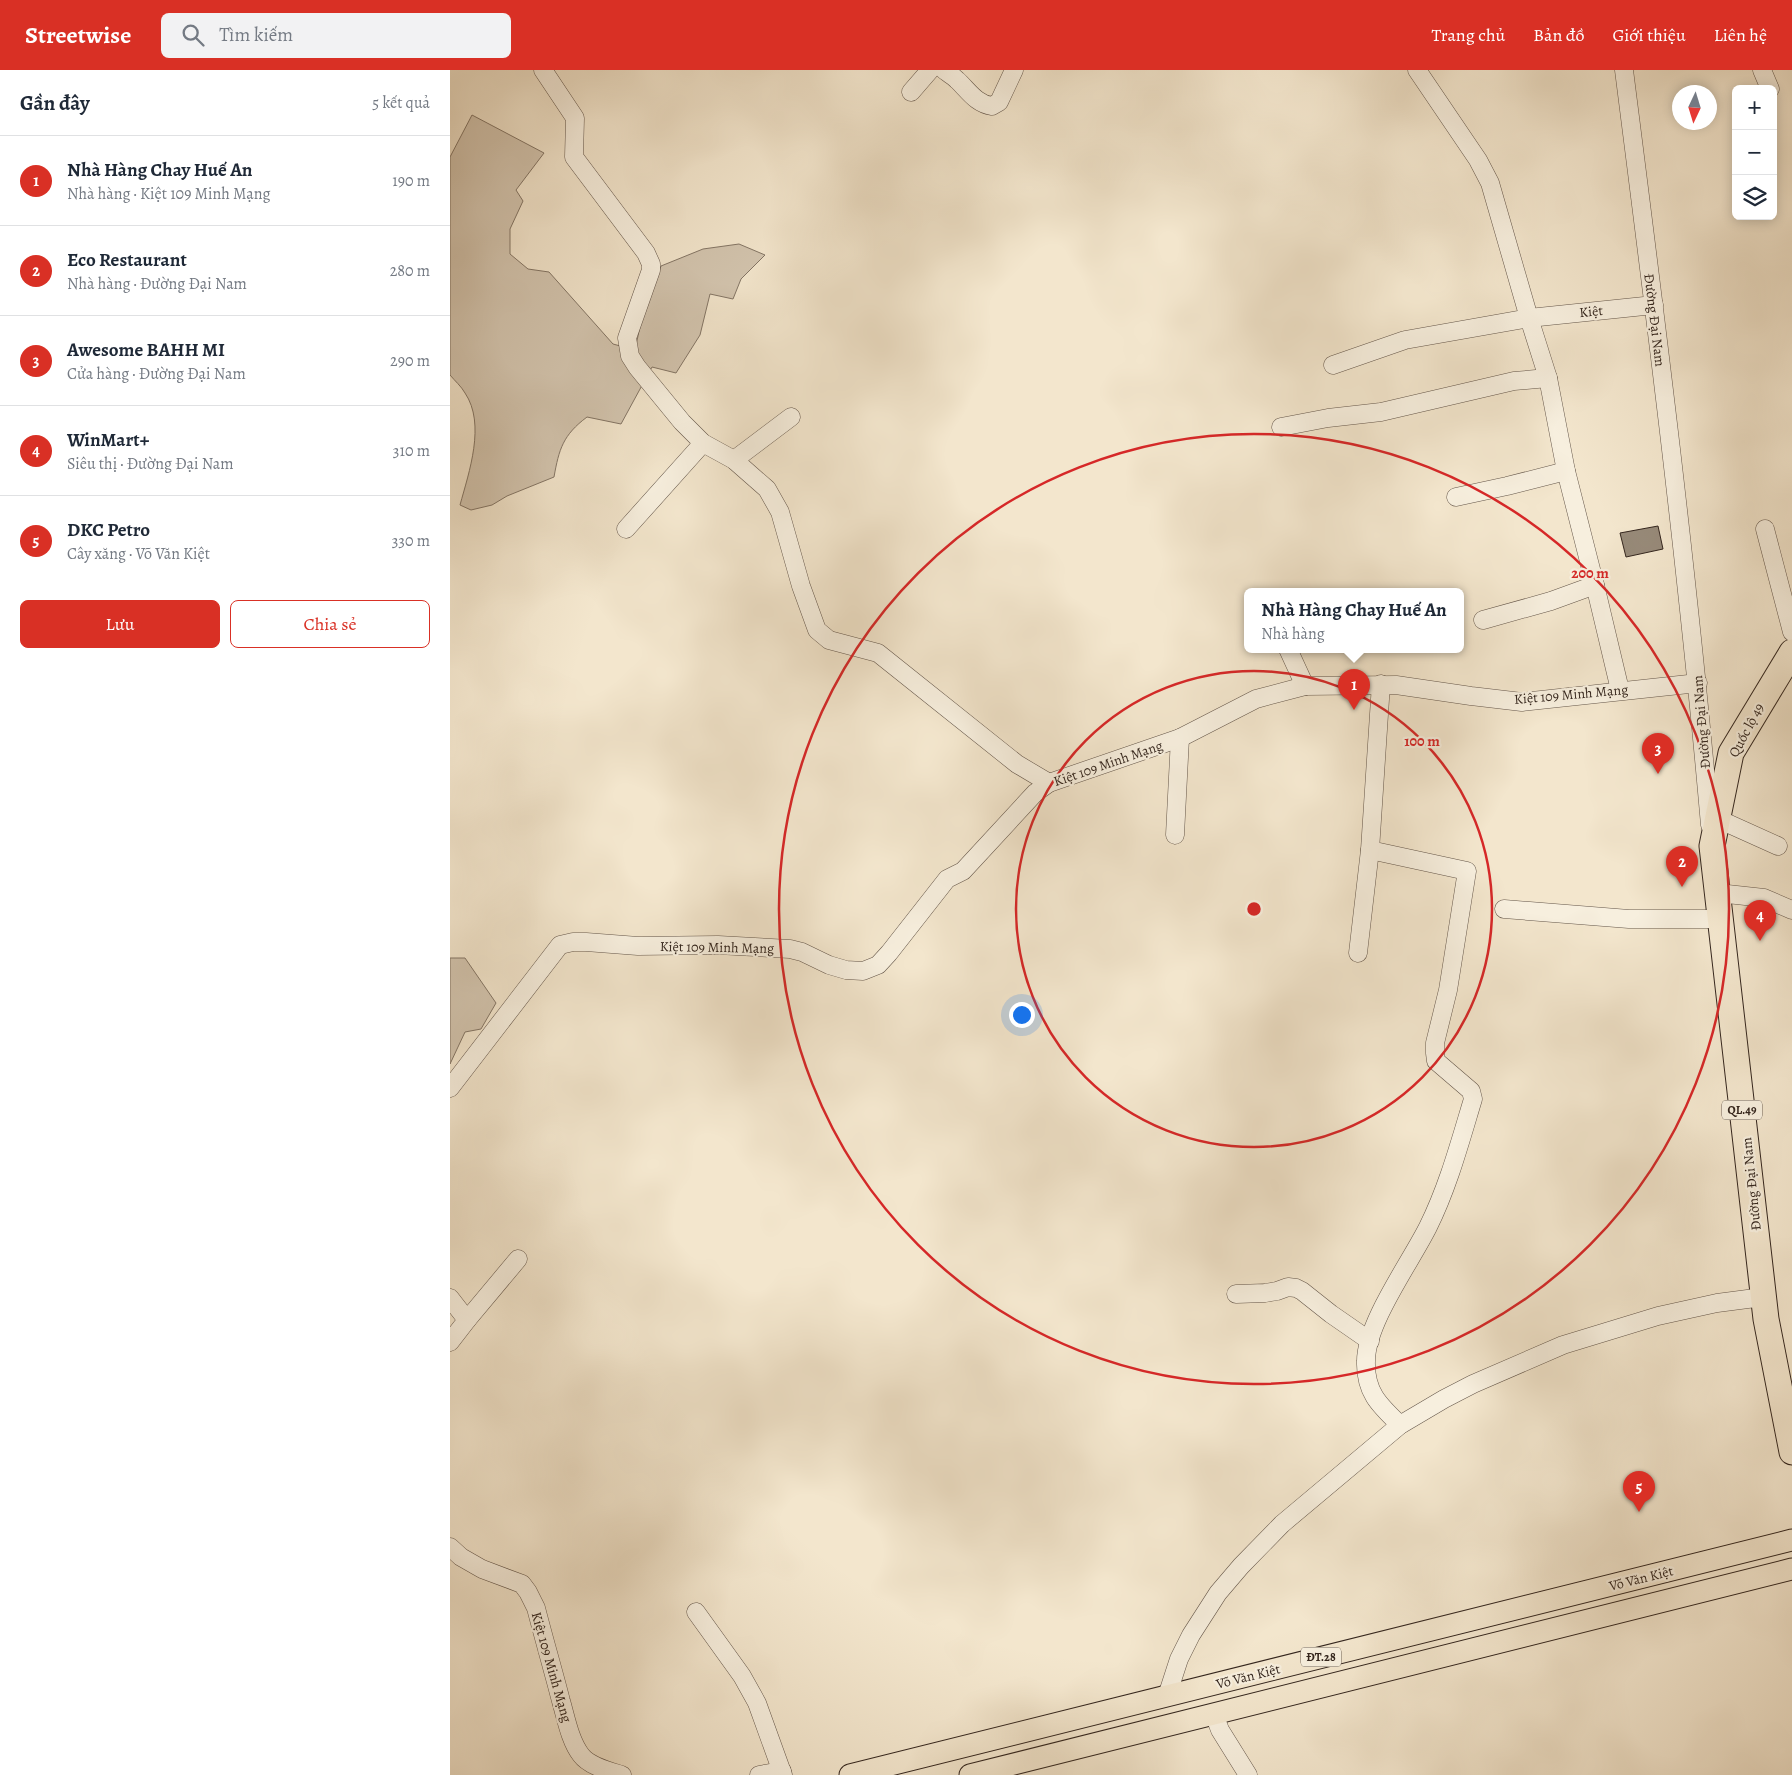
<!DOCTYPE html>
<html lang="vi">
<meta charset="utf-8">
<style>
:root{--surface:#fff;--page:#f2f2f3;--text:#1f2937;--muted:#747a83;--line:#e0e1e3;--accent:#d93025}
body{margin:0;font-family:Alegreya,serif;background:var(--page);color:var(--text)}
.controls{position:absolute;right:15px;top:15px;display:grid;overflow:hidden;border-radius:8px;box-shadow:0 2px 12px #0003}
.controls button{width:45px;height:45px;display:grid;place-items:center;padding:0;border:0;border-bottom:1px solid var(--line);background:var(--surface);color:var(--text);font:25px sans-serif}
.compass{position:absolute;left:1222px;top:15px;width:45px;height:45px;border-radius:50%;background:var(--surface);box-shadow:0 2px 12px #0003;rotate:184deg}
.you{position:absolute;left:571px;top:944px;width:18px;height:18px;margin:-12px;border:4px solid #fff;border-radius:50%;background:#1a73e8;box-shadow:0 0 0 8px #1a73e833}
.badge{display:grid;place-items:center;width:32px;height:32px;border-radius:50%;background:var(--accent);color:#fff;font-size:16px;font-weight:700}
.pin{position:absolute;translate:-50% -41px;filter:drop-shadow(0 1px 2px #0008)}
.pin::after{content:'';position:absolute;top:26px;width:18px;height:15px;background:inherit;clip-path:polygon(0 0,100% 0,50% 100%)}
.popup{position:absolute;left:794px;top:518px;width:220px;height:65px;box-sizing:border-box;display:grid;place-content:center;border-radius:8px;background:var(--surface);filter:drop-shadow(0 1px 4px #0005);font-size:16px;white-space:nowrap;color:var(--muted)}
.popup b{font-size:19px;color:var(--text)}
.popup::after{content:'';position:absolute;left:50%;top:100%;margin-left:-10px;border:10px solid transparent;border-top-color:var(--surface)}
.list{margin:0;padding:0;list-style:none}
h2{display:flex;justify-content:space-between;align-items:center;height:65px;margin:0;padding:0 20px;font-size:21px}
h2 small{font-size:16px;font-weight:400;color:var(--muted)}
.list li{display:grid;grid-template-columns:32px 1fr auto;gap:15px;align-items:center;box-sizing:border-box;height:90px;padding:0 20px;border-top:1px solid var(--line)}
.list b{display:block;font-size:19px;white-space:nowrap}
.list p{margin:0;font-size:16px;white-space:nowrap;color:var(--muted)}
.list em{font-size:16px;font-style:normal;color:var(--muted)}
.actions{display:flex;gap:10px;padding:15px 20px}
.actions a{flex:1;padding:11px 0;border:1px solid var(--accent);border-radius:8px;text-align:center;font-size:18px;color:var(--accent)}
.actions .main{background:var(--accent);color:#fff}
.icon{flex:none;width:28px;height:28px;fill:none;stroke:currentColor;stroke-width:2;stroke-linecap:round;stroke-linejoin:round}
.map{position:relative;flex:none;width:1342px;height:1705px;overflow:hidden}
header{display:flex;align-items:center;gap:30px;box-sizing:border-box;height:70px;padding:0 25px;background:var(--accent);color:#fff}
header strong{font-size:24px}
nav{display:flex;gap:28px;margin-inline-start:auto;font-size:18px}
.search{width:350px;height:45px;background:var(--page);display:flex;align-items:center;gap:12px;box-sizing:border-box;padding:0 18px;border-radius:8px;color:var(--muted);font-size:19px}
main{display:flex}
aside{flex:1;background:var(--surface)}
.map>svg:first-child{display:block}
.green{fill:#d3c5af;stroke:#847666}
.building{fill:#978a79;stroke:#34261e}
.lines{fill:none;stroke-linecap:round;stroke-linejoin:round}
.minor-casing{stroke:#64564a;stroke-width:19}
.major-casing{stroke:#34261e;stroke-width:23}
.highway-casing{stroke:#34261e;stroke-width:27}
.minor{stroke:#f7efde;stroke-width:18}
.major{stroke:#f3e6cd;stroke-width:21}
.highway{stroke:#f3e6cd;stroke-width:25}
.ring{fill:none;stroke:#d62828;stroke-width:2.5}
.labels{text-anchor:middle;stroke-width:4.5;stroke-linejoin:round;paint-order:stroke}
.shield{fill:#f7efde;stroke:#6e6258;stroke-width:1}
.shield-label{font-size:12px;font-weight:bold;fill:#34261e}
.street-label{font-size:14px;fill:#34261e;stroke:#f7efde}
.centre{fill:#d62828;stroke:#f7efde;stroke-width:2.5}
.ring-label{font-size:15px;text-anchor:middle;font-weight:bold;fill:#d62828;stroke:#f7efde;stroke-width:4.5;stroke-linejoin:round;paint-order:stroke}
</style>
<header>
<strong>Streetwise</strong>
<div class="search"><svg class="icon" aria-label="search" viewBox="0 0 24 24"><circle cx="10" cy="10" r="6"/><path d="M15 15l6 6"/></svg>Tìm kiếm</div>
<nav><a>Trang chủ</a><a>Bản đồ</a><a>Giới thiệu</a><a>Liên hệ</a></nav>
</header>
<main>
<aside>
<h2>Gần đây<small>5 kết quả</small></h2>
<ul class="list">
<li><span class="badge">1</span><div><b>Nhà Hàng Chay Huế An</b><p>Nhà hàng · Kiệt 109 Minh Mạng</p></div><em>190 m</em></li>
<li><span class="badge">2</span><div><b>Eco Restaurant</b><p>Nhà hàng · Đường Đại Nam</p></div><em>280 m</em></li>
<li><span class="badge">3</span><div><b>Awesome BAHH MI</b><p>Cửa hàng · Đường Đại Nam</p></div><em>290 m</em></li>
<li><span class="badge">4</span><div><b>WinMart+</b><p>Siêu thị · Đường Đại Nam</p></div><em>310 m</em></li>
<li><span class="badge">5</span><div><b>DKC Petro</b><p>Cây xăng · Võ Văn Kiệt</p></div><em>330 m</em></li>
</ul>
<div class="actions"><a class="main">Lưu</a><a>Chia sẻ</a></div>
</aside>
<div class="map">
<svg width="1342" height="1705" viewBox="0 0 1342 1705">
<rect width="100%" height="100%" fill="#f3e6cd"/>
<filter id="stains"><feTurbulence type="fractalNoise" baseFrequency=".004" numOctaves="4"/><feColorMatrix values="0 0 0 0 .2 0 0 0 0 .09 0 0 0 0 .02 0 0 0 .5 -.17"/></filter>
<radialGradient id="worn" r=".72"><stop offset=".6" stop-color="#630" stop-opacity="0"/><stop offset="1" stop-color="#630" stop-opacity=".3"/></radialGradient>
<g class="green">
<path d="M22 45 94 83 66 120 73 131 60 159V184L78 199 99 202 163 274 185 280 191 252 211 196 253 179 289 174 315 185 291 209 283 229 260 224 250 265 226 303 202 297 171 354 137 347C113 365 109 379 104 407L57 426 42 435 21 440 10 435C19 402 36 354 15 323 11 316 5 311 0 305V87Z"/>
<polygon points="0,888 15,888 46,933 31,959 15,962 0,994"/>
</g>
<polygon class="building" points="1208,456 1213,479 1176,487 1170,463"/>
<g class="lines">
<defs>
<g id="minor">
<polyline points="93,0 125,48 124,87 196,183 201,194 201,200 177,268 180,286 187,297 232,352 253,373 284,390 317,419 330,442 351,516 367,560 379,570 428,583 567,694 599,713"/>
<path d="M494 0C498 3 503 6 507 10 518 20 526 34 542 36L549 32 564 0"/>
<polyline points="967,0 1028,90 1040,113 1079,248 1098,308 1116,401 1145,515 1170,620"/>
<path d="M1174 0C1206 251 1238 503 1260 755"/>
<polyline points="1312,0 1320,19"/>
<polyline points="461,22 480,0"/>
<polyline points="883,295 955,270 1079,248 1204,235"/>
<polyline points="831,357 878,348 931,342 1064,311 1098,308"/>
<polyline points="284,390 341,347"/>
<polyline points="1006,427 1057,416 1116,401"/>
<polyline points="176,459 253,373"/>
<polyline points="1315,459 1342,562"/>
<polyline points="1033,550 1101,531 1145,515"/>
<polyline points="838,579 855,616"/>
<polyline points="1268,749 1328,776"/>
<polyline points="725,765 730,668"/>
<path d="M920 780 1017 801 998 920 985 973V983L986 991 1021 1021 1023 1029C1010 1072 998 1117 978 1157 960 1193 916 1253 916 1291 915 1322 929 1335 950 1355"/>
<polyline points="1268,823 1314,828 1342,840"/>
<polyline points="1054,839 1179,849 1271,849"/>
<polyline points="908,883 920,780 931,614"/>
<polyline points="0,1018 110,875 123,872 136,872 188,876 268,875 340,879 352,882 379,895 396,900 413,901 428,895 439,883 497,809 513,801 585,723 599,713 730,668 806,629 855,616 946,615 1021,626 1072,632 1248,613"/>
<polyline points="786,1224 815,1223 827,1221 838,1217 846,1218 852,1221 881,1244 920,1271"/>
<polyline points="0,1228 17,1250 0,1272"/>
<polyline points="17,1250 68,1189"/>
<path d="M0 1477 11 1487 32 1499 72 1514 78 1522 86 1538C94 1569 103 1600 111 1631 116 1648 120 1671 131 1685 139 1696 159 1701 172 1705"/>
<polyline points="246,1542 292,1606 307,1633 333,1705"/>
<polyline points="717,1626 729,1589 741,1565 768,1523 791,1496 832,1454 950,1355 994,1329 1023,1314 1113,1275 1208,1246 1267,1233 1313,1227"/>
<polyline points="764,1644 770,1660 798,1705"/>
<polyline points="309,1705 332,1701"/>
</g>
<g id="major">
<polyline points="400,1705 1342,1470"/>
<polyline points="520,1705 1342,1499"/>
</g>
<polyline id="highway" points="1342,582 1281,683 1262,776 1316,1249 1342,1382"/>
</defs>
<use href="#minor" class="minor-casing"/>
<use href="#major" class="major-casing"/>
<use href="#highway" class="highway-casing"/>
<use href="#minor" class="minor"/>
<use href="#major" class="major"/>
<use href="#highway" class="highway"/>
</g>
<g class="ring">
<circle cx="804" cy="839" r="238"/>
<circle cx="804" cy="839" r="475"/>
</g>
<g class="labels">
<g class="shield">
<rect x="1272" y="1030.5" width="40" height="19" rx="4"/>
<rect x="851" y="1577.5" width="40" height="19" rx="4"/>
</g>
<g class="shield-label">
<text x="1292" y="1044">QL.49</text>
<text x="871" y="1591">ĐT.28</text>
</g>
<g class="street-label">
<text transform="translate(1141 241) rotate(-6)" y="5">Kiệt</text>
<text transform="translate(1205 250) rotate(83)" y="5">Đường Đại Nam</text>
<text transform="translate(1121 624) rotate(-5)" y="5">Kiệt 109 Minh Mạng</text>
<text transform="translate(1251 652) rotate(-95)" y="5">Đường Đại Nam</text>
<text transform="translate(1296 660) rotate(-62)" y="5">Quốc lộ 49</text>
<text transform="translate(658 693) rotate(-19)" y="5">Kiệt 109 Minh Mạng</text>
<text transform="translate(267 877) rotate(1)" y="5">Kiệt 109 Minh Mạng</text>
<text transform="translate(1301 1114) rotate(-96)" y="5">Đường Đại Nam</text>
<text transform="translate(1191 1508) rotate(-14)" y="5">Võ Văn Kiệt</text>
<text transform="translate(102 1597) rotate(74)" y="5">Kiệt 109 Minh Mạng</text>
<text transform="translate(798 1606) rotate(-14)" y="5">Võ Văn Kiệt</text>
</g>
</g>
<circle cx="804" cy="839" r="8" class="centre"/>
<g class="ring-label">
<text x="1140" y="508">200 m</text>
<text x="972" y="676">100 m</text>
</g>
<rect width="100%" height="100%" filter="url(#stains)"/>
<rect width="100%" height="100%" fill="url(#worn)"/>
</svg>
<div class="controls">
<button>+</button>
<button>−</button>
<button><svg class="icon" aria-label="layers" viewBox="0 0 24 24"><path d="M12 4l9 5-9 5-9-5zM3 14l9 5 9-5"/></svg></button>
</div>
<svg class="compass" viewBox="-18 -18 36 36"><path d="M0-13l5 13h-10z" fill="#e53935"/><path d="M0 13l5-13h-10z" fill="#747a83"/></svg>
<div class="you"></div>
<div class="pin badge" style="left:904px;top:640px">1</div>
<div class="popup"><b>Nhà Hàng Chay Huế An</b>Nhà hàng</div>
<div class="pin badge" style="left:1232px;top:817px">2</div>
<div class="pin badge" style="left:1208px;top:704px">3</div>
<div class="pin badge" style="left:1310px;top:871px">4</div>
<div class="pin badge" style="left:1189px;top:1442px">5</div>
</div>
</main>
